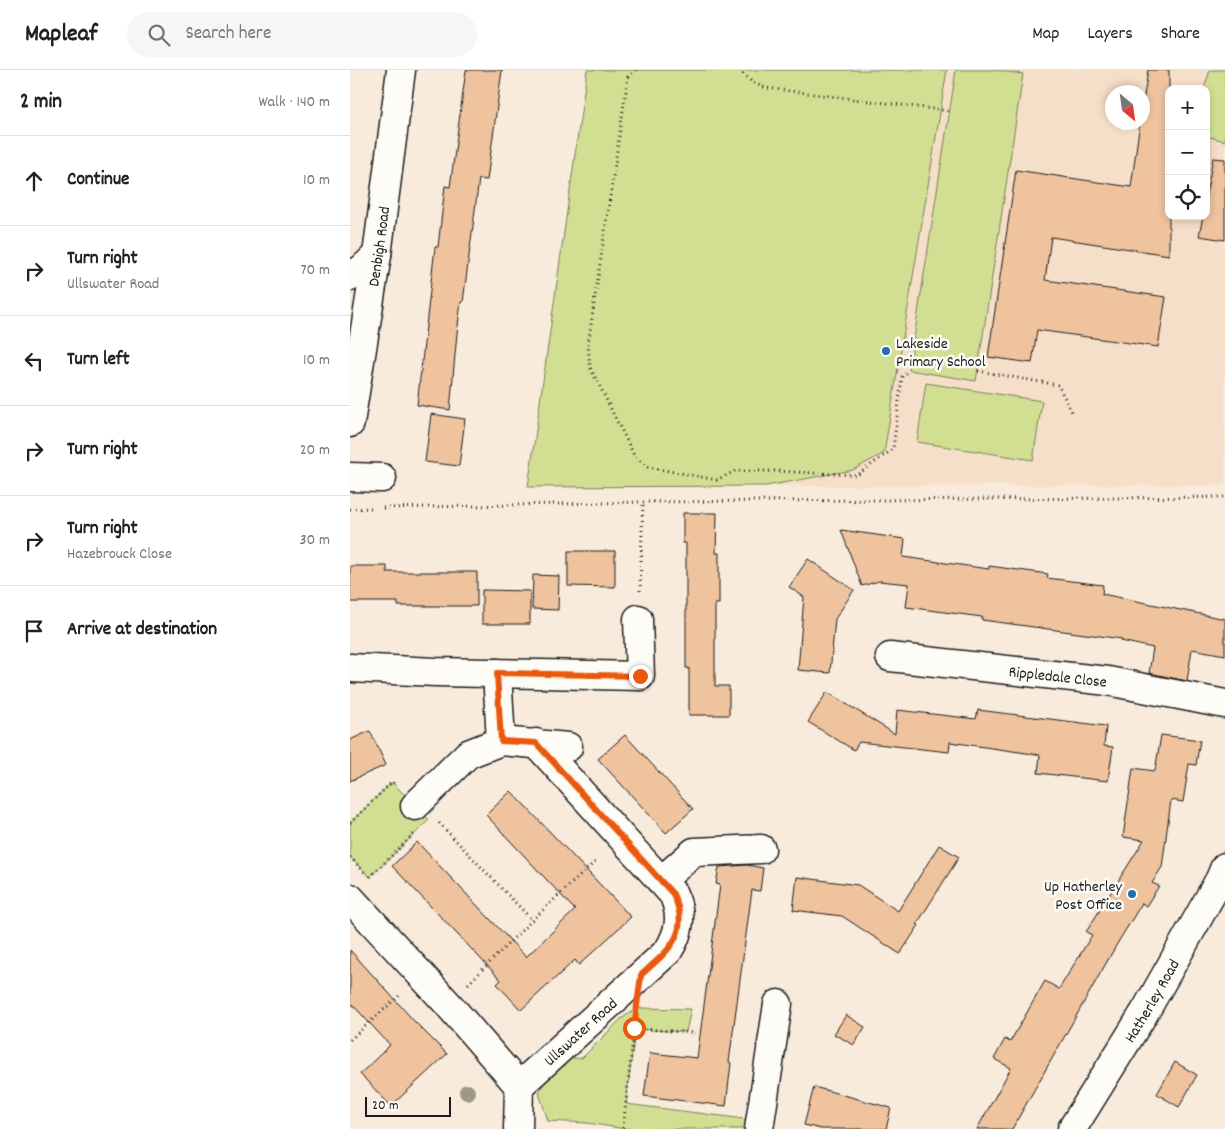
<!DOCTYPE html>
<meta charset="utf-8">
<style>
:root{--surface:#fff;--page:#f6f6f6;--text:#222;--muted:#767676;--line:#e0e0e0}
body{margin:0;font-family:Dekko,sans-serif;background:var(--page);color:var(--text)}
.controls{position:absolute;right:15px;top:15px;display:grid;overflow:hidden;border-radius:10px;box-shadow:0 2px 8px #0003}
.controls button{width:45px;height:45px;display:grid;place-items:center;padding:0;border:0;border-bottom:1px solid var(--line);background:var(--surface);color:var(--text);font:25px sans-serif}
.compass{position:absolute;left:755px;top:15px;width:45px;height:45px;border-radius:50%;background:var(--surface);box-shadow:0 2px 8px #0003;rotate:151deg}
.scale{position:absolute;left:15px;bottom:12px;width:86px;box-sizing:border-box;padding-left:5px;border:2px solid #1c1c1c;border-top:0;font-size:14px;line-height:18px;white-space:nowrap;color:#1c1c1c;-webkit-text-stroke:4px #fdfcf7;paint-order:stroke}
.stop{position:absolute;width:15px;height:15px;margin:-11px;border:4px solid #ea580c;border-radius:50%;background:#fff}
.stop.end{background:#ea580c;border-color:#fff;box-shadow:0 1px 5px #0008}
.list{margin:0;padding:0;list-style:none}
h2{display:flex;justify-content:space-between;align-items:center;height:65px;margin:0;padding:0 20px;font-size:21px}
h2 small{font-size:16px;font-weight:400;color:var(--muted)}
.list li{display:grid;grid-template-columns:32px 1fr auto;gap:15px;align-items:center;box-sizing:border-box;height:90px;padding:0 20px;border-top:1px solid var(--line)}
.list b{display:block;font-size:19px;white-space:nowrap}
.list p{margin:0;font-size:16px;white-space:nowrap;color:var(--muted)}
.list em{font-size:16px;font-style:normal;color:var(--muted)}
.icon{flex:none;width:28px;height:28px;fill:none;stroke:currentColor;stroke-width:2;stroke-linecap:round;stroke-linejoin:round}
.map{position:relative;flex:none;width:875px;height:1059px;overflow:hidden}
header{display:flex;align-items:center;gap:30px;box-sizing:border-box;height:70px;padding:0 25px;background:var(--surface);border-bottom:1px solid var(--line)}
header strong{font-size:24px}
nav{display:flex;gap:28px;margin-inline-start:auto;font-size:18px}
.search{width:350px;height:45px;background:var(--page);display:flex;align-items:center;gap:12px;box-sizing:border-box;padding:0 18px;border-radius:28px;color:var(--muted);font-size:19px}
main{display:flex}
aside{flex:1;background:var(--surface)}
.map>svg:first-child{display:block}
.built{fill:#f5dfc9;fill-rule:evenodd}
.green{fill:#d2df93;stroke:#777e58}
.building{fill:#eec39e;stroke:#1c1c1c}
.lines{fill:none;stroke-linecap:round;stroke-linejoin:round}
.minor-casing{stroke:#1c1c1c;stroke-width:31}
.path{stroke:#1c1c1c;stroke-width:3;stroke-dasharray:1 4;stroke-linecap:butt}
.minor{stroke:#fdfcf7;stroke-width:28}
.tree{fill:#9d9986}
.route{stroke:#ea580c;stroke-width:6}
.poi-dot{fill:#1f6fb2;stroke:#fdfcf7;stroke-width:2}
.labels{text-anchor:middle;stroke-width:5;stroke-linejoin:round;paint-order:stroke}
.street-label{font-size:16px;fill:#1c1c1c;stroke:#fdfcf7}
.poi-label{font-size:16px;fill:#1c1c1c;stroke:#fdfcf7;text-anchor:start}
</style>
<header>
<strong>Mapleaf</strong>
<div class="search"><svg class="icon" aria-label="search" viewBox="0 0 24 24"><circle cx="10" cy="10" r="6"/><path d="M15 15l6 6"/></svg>Search here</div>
<nav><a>Map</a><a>Layers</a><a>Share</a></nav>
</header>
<main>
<aside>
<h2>2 min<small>Walk · 140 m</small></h2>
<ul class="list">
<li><svg class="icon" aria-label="ahead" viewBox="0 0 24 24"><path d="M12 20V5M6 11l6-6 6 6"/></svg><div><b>Continue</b></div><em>10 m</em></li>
<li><svg class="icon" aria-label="right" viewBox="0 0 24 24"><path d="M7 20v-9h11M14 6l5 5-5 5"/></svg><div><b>Turn right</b><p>Ullswater Road</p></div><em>70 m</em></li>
<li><svg class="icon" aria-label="left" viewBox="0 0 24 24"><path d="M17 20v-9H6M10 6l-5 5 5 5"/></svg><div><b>Turn left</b></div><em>10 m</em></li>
<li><svg class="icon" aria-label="right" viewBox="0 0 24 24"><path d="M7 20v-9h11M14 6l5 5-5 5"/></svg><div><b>Turn right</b></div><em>20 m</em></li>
<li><svg class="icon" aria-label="right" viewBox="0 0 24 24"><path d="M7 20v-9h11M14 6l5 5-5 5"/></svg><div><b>Turn right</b><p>Hazebrouck Close</p></div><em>30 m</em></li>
<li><svg class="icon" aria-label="arrive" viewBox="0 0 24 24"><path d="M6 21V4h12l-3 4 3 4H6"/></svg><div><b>Arrive at destination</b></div></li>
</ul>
</aside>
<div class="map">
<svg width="875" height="1059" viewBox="0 0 875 1059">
<rect width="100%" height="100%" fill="#f8ebdc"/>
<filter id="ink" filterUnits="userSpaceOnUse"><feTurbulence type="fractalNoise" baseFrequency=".02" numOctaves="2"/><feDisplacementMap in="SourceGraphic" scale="10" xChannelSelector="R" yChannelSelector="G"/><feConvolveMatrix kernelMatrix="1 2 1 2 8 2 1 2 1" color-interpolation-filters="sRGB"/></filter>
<g filter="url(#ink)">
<path class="built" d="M237 0H875V415L178 417ZM819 19H856V146H819ZM762 22H792V52H762Z"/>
<g class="green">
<polygon points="237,0 597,0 534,383 503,400 416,416 178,417"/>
<polygon points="606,0 644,0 673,4 626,311 559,300"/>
<polygon points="860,0 875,0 875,71 856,66 856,19 854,19"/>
<polygon points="576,313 692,331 683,390 567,372"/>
<polygon points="42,712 79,750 20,807 0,787 0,753"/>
<polygon points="287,938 341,939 336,962 285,959 276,1034 411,1051 409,1059 275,1059 237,1053 198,1051 189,1023 199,1002 212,989 232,988 271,949"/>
</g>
<g class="building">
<polygon points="116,0 152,0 137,110 129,109 113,232 111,232 107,263 100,340 67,335 85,177 88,177 95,116 100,117"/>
<polygon points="798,0 819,0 819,185 701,167 695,210 816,227 808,277 687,260 682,293 638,287 666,100 781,117 790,52 792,52 792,39"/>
<polygon points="863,88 875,89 875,170 849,166 853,146 856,146 856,125"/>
<polygon points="81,344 115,349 109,396 75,392"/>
<polygon points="333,443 367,443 366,483 369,483 369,534 365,534 365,616 379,616 379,645 339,645 339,598 336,598 336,473 333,473"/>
<polygon points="491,460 555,469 553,487 639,499 639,496 698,504 697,508 753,515 752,524 875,549 875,585 842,579 837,611 799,603 803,578 771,571 772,569 632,550 632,547 556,537 559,514 529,511 512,516"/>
<polygon points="218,481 265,481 265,517 218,516"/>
<polygon points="458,489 504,520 485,549 480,603 448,600 454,527 439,517"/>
<polygon points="0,496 37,496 37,502 127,502 127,536 48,536 48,532 0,532"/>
<polygon points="183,505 209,506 208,540 182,539"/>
<polygon points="132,520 180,521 180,554 132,554"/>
<polygon points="477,622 545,664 547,640 626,649 628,640 756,656 754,676 763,677 758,711 688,703 690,685 600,672 599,682 509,672 504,680 458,652"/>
<polygon points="20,661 36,695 0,711 0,670"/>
<polygon points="275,665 343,739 316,763 248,689"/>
<polygon points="811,665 850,670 846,695 839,694 833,732 821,730 812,797 802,813 809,816 796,836 792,833 767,874 662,1059 627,1059 661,998 644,989 655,969 660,972 695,911 709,919 742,865 736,862 794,770 773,767 783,698 805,701"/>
<polygon points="161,721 281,847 229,895 225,890 171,940 147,914 151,910 42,796 67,772 176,887 225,840 136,745"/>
<polygon points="589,775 609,787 567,854 569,855 550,884 492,846 443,840 447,807 508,815 548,841"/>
<polygon points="397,795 413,798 410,821 402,820 379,992 381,993 376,1036 294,1026 300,983 347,988 370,815 366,814 369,797"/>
<polygon points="0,880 65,952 97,984 41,1036 10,1004 40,975 0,932"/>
<polygon points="496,945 515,957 504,975 484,964"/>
<polygon points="825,992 847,1005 829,1037 807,1024"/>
<polygon points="464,1017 541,1038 536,1059 471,1059 454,1055"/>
</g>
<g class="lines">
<defs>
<g id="minor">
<polyline points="0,207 12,199 27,185"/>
<path id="s1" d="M0 353 27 185 51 0"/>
<polyline points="0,407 32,408"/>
<path id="s2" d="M540 587 758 611 875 634"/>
<polyline points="0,598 86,602 290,606 288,549"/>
<polyline points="147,603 151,671"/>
<polyline points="65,736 118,684 151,671 218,677"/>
<polyline points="311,811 344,782 411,779"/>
<polyline points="0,828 98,934 169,1016 168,1059"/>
<path id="s3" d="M169 1016 318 881C330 862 333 845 323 824L186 673"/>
<polyline points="409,1059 428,934"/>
<path id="s4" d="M722 1059 796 940 870 809 875 797"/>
</g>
</defs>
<use href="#minor" class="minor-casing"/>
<g class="path">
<polyline points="286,0 278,7 238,274 240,297 285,387 298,397 367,410 385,401 425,401 507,405 543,379 552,307 559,300"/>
<polyline points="389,0 403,13 416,18 599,41"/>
<polyline points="628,301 708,315 722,342"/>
<polyline points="33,438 293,432 875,427"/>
<polyline points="0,439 22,438"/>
<polyline points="290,521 293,432"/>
<polyline points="0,753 42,712 47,716"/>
<polyline points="89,753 182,850"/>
<polyline points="0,787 15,803"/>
<polyline points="20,807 65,763"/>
<polyline points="118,914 182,850 246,791"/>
<polyline points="285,958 345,963"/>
<polyline points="0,970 51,924"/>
<polyline points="273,1058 285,950"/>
</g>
<use href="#minor" class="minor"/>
</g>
<circle class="tree" cx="117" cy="1022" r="8"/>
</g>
<g class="lines" filter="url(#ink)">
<path class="route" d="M284 958 291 905C318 881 342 863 323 824L186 673 151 671 147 603 290 606"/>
</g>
<g class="poi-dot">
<circle cx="536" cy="281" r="5"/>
<circle cx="782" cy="824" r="5"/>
</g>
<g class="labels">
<g class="street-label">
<text dy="6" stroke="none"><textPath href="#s1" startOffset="179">Denbigh Road</textPath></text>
<text dy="6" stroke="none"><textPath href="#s2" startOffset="169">Rippledale Close</textPath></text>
<text dy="6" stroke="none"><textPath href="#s4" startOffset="151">Hatherley Road</textPath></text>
<text dy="6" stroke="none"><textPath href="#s3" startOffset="82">Ullswater Road</textPath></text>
</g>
<g class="poi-label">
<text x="546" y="278">Lakeside<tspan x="546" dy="18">Primary School</tspan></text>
<text x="772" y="821" text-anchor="end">Up Hatherley<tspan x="772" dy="18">Post Office</tspan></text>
</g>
</g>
</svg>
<div class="controls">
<button>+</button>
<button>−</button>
<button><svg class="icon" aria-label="locate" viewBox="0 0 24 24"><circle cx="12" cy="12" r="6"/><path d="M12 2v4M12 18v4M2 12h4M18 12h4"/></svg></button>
</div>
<svg class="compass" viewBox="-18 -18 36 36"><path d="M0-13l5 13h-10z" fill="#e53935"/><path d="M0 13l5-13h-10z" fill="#767676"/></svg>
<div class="scale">20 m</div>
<div class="stop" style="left:284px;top:958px"></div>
<div class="stop end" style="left:290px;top:606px"></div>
</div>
</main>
